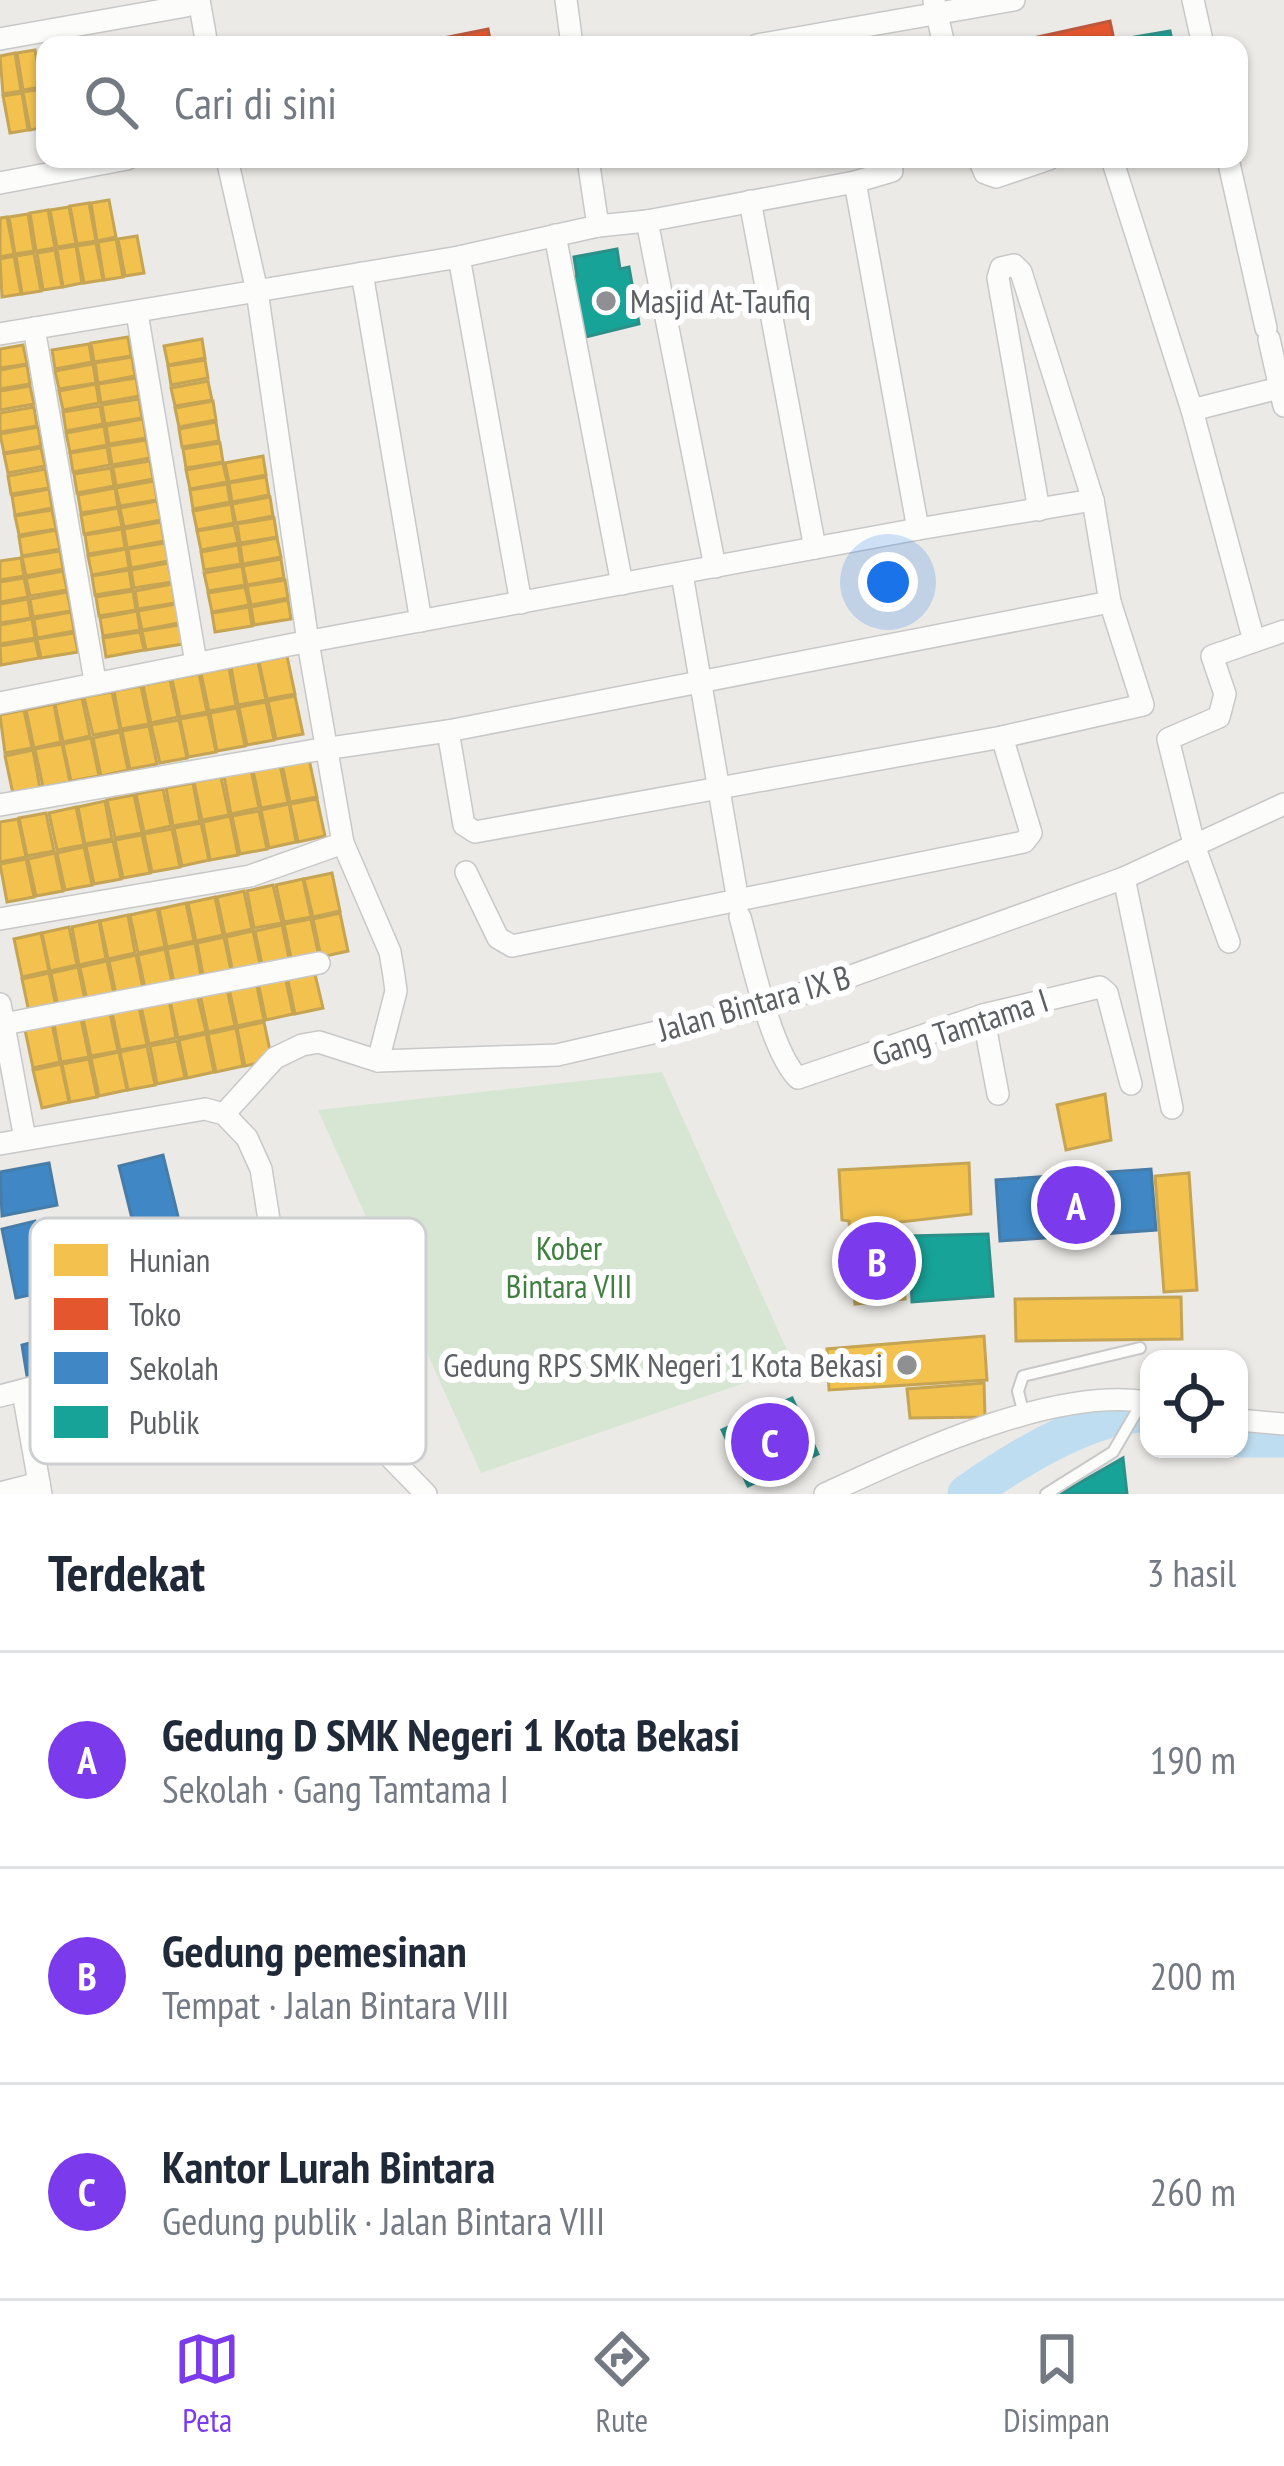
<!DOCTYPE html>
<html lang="id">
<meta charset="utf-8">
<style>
:root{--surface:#fff;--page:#f6f6f7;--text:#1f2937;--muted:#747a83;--line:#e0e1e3;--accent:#7c3aed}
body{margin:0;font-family:"PT Sans Narrow",sans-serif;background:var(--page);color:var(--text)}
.controls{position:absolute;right:36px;bottom:36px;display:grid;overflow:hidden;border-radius:24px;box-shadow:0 3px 9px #0004}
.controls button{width:108px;height:108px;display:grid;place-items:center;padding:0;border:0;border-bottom:3px solid var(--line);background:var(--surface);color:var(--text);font:60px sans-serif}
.you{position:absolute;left:888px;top:582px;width:42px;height:42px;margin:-30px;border:9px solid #fff;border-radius:50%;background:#1a73e8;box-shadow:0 0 0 18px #1a73e833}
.badge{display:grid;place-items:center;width:78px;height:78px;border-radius:50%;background:var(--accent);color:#fff;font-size:39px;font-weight:700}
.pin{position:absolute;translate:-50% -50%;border:6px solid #fff;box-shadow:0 3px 12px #0006}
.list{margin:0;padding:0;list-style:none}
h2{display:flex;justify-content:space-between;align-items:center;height:156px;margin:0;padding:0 48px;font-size:51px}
h2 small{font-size:39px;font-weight:400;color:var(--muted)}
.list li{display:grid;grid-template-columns:78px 1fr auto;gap:36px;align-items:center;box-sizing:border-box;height:216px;padding:0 48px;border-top:3px solid var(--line)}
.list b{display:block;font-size:45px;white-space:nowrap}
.list p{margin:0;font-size:39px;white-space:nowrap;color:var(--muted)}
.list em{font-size:39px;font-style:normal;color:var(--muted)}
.icon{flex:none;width:66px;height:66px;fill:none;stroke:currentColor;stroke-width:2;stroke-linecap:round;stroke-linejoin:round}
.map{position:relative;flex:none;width:1284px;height:1494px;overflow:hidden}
.search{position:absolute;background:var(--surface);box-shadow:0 3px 9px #0004;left:36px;right:36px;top:36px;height:132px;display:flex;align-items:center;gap:30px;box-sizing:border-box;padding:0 42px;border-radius:24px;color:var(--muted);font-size:45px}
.sheet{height:804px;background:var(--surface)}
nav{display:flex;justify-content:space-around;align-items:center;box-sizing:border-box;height:168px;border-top:3px solid var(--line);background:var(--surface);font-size:33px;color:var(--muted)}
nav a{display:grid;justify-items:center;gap:6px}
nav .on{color:var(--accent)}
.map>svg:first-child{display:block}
.green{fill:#d6e6d3}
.homes{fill:#f2c14e;stroke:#c5a454;stroke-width:3}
.shops{fill:#e4572e;stroke:#bb593e;stroke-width:3}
.schools{fill:#3f88c5;stroke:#487ca8;stroke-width:3}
.public{fill:#17a398;stroke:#2c8f88;stroke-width:3}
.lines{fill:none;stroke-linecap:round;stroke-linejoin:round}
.river{stroke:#bfddf0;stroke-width:39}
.lane-casing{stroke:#c8c8c8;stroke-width:14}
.street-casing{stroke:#c8c8c8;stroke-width:24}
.lane{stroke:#fcfcfb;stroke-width:10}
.street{stroke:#fcfcfb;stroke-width:21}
.poi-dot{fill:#8e9091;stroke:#fff;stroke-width:4.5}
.labels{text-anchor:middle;stroke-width:12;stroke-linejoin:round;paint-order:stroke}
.poi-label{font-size:33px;fill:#5c5f63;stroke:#fff;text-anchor:start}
.street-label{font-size:33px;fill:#5c5f63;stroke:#fff}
.park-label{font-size:33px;fill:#3f8040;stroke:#fff}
.key{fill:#fff;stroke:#cecfd0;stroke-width:3}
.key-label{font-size:33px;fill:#5c5f63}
</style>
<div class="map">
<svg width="1284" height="1494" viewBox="0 0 1284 1494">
<rect width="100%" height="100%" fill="#ebeae6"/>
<polygon class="green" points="662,1072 794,1366 481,1473 318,1110"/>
<g class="homes">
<polygon points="35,50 42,87 23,90 17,53"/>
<polygon points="15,53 21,91 3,94 0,56"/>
<polygon points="42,89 45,127 30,130 23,92"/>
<polygon points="22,93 28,130 10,133 3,96"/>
<polygon points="109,200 116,237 97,241 91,203"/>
<polygon points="89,203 96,241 77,244 70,206"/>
<polygon points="69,207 76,244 57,247 50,210"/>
<polygon points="48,210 55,248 36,251 30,213"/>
<polygon points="28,214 34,251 15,254 9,217"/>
<polygon points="7,217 14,254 0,257 0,218"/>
<polygon points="137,236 144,273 125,276 118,239"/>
<polygon points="116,239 123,277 104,280 98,242"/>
<polygon points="96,243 103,280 84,283 77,246"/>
<polygon points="76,246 82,283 63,287 57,249"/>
<polygon points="55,250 62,287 43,290 37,253"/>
<polygon points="34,253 41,291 22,294 16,256"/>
<polygon points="14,256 21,294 2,297 0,259"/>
<polygon points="128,337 131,356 94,362 91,343"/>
<polygon points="202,339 205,358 168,365 164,346"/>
<polygon points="89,344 92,362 55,369 52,350"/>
<polygon points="23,345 27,364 0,368 0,349"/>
<polygon points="132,357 135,376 98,383 95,363"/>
<polygon points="205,360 208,378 171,385 168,366"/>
<polygon points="93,364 96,383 59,389 55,371"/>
<polygon points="27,365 30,384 0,389 0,370"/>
<polygon points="136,378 139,396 101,403 98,384"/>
<polygon points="208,381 212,400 175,406 171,388"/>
<polygon points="96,384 99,403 63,410 59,391"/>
<polygon points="30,386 34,404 0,410 0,391"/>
<polygon points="139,399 142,418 105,424 102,405"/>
<polygon points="213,401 216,420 179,427 175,408"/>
<polygon points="100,406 103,424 66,431 63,412"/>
<polygon points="34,407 37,426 0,432 0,413"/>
<polygon points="143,419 146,438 109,444 106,426"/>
<polygon points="216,422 219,441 182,447 179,429"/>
<polygon points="104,426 107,445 70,452 66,433"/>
<polygon points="38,427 41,446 4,453 0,434"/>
<polygon points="146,440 150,458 112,465 109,446"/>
<polygon points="220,443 223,462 186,468 183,449"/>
<polygon points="107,447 110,465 73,472 70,453"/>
<polygon points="41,448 45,466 8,473 4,454"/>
<polygon points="263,456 266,475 229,482 225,463"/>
<polygon points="150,461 153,479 116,486 113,467"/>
<polygon points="223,463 227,482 190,489 186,470"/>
<polygon points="111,468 114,486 77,493 74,474"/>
<polygon points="45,469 49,488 11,494 8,476"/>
<polygon points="266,477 269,495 232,502 229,483"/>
<polygon points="154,481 157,500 120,506 116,488"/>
<polygon points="227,484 230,502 193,509 190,490"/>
<polygon points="115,488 118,507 81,513 78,495"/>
<polygon points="49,489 52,508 15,515 12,496"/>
<polygon points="270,497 273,516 236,523 232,504"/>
<polygon points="157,501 161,520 124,527 120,508"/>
<polygon points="231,504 234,523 197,530 193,511"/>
<polygon points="118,508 122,527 84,534 81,515"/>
<polygon points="52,510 56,529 19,535 15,516"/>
<polygon points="274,518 277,537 240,543 237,524"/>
<polygon points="161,522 164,541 127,548 124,529"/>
<polygon points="234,525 238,543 201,550 197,531"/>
<polygon points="122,529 125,548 88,554 85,535"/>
<polygon points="56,530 60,549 22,556 19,537"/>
<polygon points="277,538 281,557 243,564 240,545"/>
<polygon points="165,543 168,561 131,568 128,549"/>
<polygon points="238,545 241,564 204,570 201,552"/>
<polygon points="126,549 129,568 92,575 88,556"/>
<polygon points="60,551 63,569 26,576 22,557"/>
<polygon points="21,558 24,576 0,580 0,561"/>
<polygon points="281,559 284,578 247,585 243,566"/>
<polygon points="168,563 172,582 134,588 131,570"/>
<polygon points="242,566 245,585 208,591 204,573"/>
<polygon points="129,570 132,589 95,595 92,576"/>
<polygon points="63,571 67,590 30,596 26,578"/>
<polygon points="24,578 28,597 0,602 0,582"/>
<polygon points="285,580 288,598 251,605 247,586"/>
<polygon points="172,584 175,603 138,609 135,591"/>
<polygon points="245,587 249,605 212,612 208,593"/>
<polygon points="133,591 136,610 99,616 96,597"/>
<polygon points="67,592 71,611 33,617 30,599"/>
<polygon points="28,599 31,618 0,623 0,604"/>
<polygon points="288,600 291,619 254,625 251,607"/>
<polygon points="176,604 179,623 142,630 138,611"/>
<polygon points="249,607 252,626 215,632 212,613"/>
<polygon points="137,611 140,630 103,636 100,618"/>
<polygon points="71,612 74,631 37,638 34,619"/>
<polygon points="32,619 35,638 0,644 0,625"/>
<polygon points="179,625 183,644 146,650 142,631"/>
<polygon points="140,632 144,650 106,657 103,638"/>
<polygon points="74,633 78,652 41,658 37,639"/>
<polygon points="35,640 39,658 1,665 0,646"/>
<polygon points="287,656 295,694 267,699 259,662"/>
<polygon points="258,662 266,700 238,705 231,667"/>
<polygon points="229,668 236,706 209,711 201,673"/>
<polygon points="199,674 207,712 180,717 172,679"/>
<polygon points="170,680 178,717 151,723 143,685"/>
<polygon points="141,686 149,724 121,729 114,691"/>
<polygon points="112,692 120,730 93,735 84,697"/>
<polygon points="295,696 303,734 276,739 268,701"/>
<polygon points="82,698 90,736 63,742 55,704"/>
<polygon points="266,702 274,740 247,745 239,707"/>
<polygon points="54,704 61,742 34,748 26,710"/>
<polygon points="237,708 245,746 217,751 210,713"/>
<polygon points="24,710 32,748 5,753 0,715"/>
<polygon points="208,714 216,752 188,757 180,719"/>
<polygon points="179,720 187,758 160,763 151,725"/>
<polygon points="149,726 157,764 130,769 122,731"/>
<polygon points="120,732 128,770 101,776 93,738"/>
<polygon points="91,738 99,776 71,781 63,744"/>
<polygon points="62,744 70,782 43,787 35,749"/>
<polygon points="33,750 40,788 13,794 5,756"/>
<polygon points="309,759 317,797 290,802 282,764"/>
<polygon points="280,765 288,803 261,808 253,770"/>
<polygon points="251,770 259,808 231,814 224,776"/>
<polygon points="221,777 229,815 202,820 194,782"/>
<polygon points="193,783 200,821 173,826 166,788"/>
<polygon points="163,789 171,826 144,832 136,794"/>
<polygon points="134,795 142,833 115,838 107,800"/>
<polygon points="317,799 325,836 298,842 290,804"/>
<polygon points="105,801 112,839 85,844 78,807"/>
<polygon points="289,804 296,842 269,848 261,810"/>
<polygon points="76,807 84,845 57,850 49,813"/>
<polygon points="259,811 267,849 240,854 232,816"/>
<polygon points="46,813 54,851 27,856 19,818"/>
<polygon points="230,816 238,855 210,860 203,822"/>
<polygon points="18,819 26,857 0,862 0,822"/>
<polygon points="201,823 209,860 182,866 174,828"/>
<polygon points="172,829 180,867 152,872 144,834"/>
<polygon points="142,835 150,873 123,878 115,840"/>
<polygon points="113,841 121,879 94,884 86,846"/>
<polygon points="84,847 92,885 65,890 57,853"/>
<polygon points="55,853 63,891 36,896 28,859"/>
<polygon points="26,859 34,897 7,902 0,864"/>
<polygon points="332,873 340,911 313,917 304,879"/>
<polygon points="303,879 311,917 284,922 276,885"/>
<polygon points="273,885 282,923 254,928 247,891"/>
<polygon points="244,891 252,929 225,935 217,897"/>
<polygon points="215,897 223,935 196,941 188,903"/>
<polygon points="186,903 194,941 167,947 159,909"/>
<polygon points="157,909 165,947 138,953 130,915"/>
<polygon points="340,913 348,951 321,957 313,919"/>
<polygon points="128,915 135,953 108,959 100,921"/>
<polygon points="311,919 319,957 292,962 284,924"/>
<polygon points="99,921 106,959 79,965 72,927"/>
<polygon points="282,925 290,963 263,969 255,931"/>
<polygon points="69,927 77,965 50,971 42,933"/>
<polygon points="253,931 261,969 233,974 226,937"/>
<polygon points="41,933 49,971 22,977 14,939"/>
<polygon points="224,937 232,975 204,980 197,943"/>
<polygon points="195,943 202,981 175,987 167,949"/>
<polygon points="165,949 173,987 146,993 138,955"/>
<polygon points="136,955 144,993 117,999 109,961"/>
<polygon points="107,961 115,999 88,1005 80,967"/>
<polygon points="78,967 86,1005 59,1011 51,973"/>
<polygon points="314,970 323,1008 295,1014 287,976"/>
<polygon points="49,973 57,1011 30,1017 22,979"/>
<polygon points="285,976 293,1014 266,1020 258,982"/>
<polygon points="256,982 264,1020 237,1026 229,988"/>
<polygon points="227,989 235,1026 208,1032 200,994"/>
<polygon points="197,994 206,1032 178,1038 170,1000"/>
<polygon points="169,1000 176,1038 149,1044 141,1006"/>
<polygon points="139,1007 147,1045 120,1050 112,1012"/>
<polygon points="110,1013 118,1051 91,1056 83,1018"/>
<polygon points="81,1019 89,1057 61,1062 54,1024"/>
<polygon points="264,1022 272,1060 245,1066 237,1028"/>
<polygon points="52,1024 60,1062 33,1068 25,1030"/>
<polygon points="236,1028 243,1066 216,1072 208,1034"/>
<polygon points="206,1034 214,1072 187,1078 179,1040"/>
<polygon points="177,1041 185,1078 157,1084 150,1046"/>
<polygon points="147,1046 155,1085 128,1090 120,1052"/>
<polygon points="119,1052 127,1090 99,1096 91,1058"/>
<polygon points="89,1059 97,1097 70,1102 62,1064"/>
<polygon points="61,1064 69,1102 42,1108 33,1070"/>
<polygon points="1105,1094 1111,1140 1066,1150 1057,1105"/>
<polygon points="969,1163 971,1214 900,1222 905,1299 855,1304 849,1221 842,1220 839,1170"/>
<polygon points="1189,1173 1197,1290 1164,1292 1155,1176"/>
<polygon points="1181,1297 1182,1339 1016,1341 1015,1299"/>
<polygon points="984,1336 987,1380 829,1390 827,1349"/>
<polygon points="984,1383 985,1417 910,1418 907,1389"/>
</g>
<g class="shops">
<polygon points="1110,21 1115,45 1002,45"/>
<polygon points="488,29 491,45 409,45"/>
</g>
<g class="schools">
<polygon points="163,1155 184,1241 140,1251 119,1166"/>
<polygon points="49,1163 57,1205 2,1216 0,1172"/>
<polygon points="1151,1169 1156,1230 1000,1241 996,1180"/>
<polygon points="35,1221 48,1291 16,1298 2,1229"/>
<polygon points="191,1299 197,1332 27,1376 22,1345"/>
</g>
<g class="public">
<polygon points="1170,31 1173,45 1130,45 1129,38"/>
<polygon points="617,249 620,269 629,267 639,324 586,337 571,278 577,276 574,257"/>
<polygon points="988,1234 993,1296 912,1302 909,1236"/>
<polygon points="792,1398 818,1454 748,1486 722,1430"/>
<polygon points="1123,1458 1127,1494 1060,1494"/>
</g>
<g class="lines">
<g class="river">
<polyline points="1239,1438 1284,1438"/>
<path d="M967 1494C1014 1461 1091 1412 1149 1413"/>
</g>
<defs>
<g id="lane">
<polyline points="1024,1415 1018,1391 1023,1376 1140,1348"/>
<polyline points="1046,1494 1113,1452 1141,1404"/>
</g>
<g id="street">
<polyline points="199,0 207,45"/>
<polyline points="566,0 572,45"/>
<polyline points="1193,0 1203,45"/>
<polyline points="934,1 944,45"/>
<polyline points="0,39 186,6"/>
<polyline points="757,45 1014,0"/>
<polyline points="227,159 257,291 308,642 343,843 390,952 394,976 396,991 378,1061"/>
<polyline points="588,159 598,226"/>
<polyline points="979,159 985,173 996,177 1049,159"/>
<polyline points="1112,159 1192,410 1254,641"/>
<polyline points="1228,159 1266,328"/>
<polyline points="855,182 918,529"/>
<polyline points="0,183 127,159"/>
<polyline points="750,201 815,548"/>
<polyline points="647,221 715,567"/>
<polyline points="555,235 622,584"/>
<polyline points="459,257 521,603"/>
<polyline points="362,273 421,621"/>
<polyline points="137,313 196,663"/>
<polyline points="34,328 95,681"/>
<polyline points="0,334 459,257 598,226 647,221 855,182 892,171"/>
<polyline points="1269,339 1284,406"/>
<polyline points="1192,410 1279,388"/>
<polyline points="682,574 738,901"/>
<polyline points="0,703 289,645 918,529 1093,500"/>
<polyline points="448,731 464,825 475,832 1002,737 1143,705 1110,602 1093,500 1021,272 1014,265 1001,268 998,278 1039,510"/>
<polyline points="0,805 310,751 448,731 1110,602"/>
<polyline points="466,872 498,938 512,946 1024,842 1031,833 1002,737"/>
<polyline points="1124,878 1172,1108"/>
<path d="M740 917C751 956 771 1052 798 1078L983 1015 1100 987 1107 993 1131 1084"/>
<polyline points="0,919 250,876 343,843"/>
<polyline points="1229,942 1195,848 1168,739 1219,717 1225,694 1212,656 1284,631"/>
<polyline points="0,1004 25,1139"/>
<polyline points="983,1015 998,1094"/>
<polyline points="4,1024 319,963"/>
<polyline points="224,1114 275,1058 302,1045 319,1042 378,1061 557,1055 765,1007 1124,878 1284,804"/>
<polyline points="0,1144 205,1109 224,1114 247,1138 261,1169 273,1245 320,1369 355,1421 426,1494"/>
<polyline points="23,1392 41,1494"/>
<polyline points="0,1396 298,1318"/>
<polyline points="1239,1420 1284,1424"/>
<polyline points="0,1493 39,1483"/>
<path d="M825 1494C912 1454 1053 1386 1149 1402"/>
</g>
</defs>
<use href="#lane" class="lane-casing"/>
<use href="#street" class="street-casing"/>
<use href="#lane" class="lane"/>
<use href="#street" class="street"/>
</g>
<g class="poi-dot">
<circle cx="606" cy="301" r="12"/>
<circle cx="907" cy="1365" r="12"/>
</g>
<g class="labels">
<g class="poi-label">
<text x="630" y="313">Masjid At-Taufiq</text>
<text x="883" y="1377" text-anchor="end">Gedung RPS SMK Negeri 1 Kota Bekasi</text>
</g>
<g class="street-label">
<text transform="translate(754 1003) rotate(-16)" y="12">Jalan Bintara IX B</text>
<text transform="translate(960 1027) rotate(-18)" y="12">Gang Tamtama I</text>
</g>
<g class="park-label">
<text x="569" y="1260">Kober<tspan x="569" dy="38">Bintara VIII</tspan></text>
</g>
</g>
<rect x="30" y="1218" width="396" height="246" rx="18" class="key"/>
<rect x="54" y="1244" width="54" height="32" fill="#f2c14e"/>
<rect x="54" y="1298" width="54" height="32" fill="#e4572e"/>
<rect x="54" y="1352" width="54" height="32" fill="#3f88c5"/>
<rect x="54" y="1406" width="54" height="32" fill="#17a398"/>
<g class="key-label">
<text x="129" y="1272">Hunian</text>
<text x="129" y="1326">Toko</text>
<text x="129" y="1380">Sekolah</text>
<text x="129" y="1434">Publik</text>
</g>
</svg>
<div class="controls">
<button><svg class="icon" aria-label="locate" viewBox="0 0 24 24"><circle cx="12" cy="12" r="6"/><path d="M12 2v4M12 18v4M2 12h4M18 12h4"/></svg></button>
</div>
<div class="you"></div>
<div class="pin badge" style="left:1076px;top:1205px">A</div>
<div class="pin badge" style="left:877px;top:1261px">B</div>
<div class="pin badge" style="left:770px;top:1442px">C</div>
<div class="search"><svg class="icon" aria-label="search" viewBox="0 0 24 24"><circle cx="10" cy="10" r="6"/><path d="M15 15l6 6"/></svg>Cari di sini</div>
</div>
<section class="sheet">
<h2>Terdekat<small>3 hasil</small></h2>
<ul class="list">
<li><span class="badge">A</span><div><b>Gedung D SMK Negeri 1 Kota Bekasi</b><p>Sekolah · Gang Tamtama I</p></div><em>190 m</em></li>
<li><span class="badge">B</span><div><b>Gedung pemesinan</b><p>Tempat · Jalan Bintara VIII</p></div><em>200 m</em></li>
<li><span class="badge">C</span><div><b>Kantor Lurah Bintara</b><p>Gedung publik · Jalan Bintara VIII</p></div><em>260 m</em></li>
</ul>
</section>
<nav>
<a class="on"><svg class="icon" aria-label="map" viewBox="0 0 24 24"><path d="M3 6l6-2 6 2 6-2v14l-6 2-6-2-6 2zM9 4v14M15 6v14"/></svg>Peta</a>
<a><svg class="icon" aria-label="directions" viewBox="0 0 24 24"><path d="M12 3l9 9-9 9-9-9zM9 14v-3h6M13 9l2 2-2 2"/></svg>Rute</a>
<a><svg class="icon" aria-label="saved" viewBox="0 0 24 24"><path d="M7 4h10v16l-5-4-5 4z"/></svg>Disimpan</a>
</nav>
